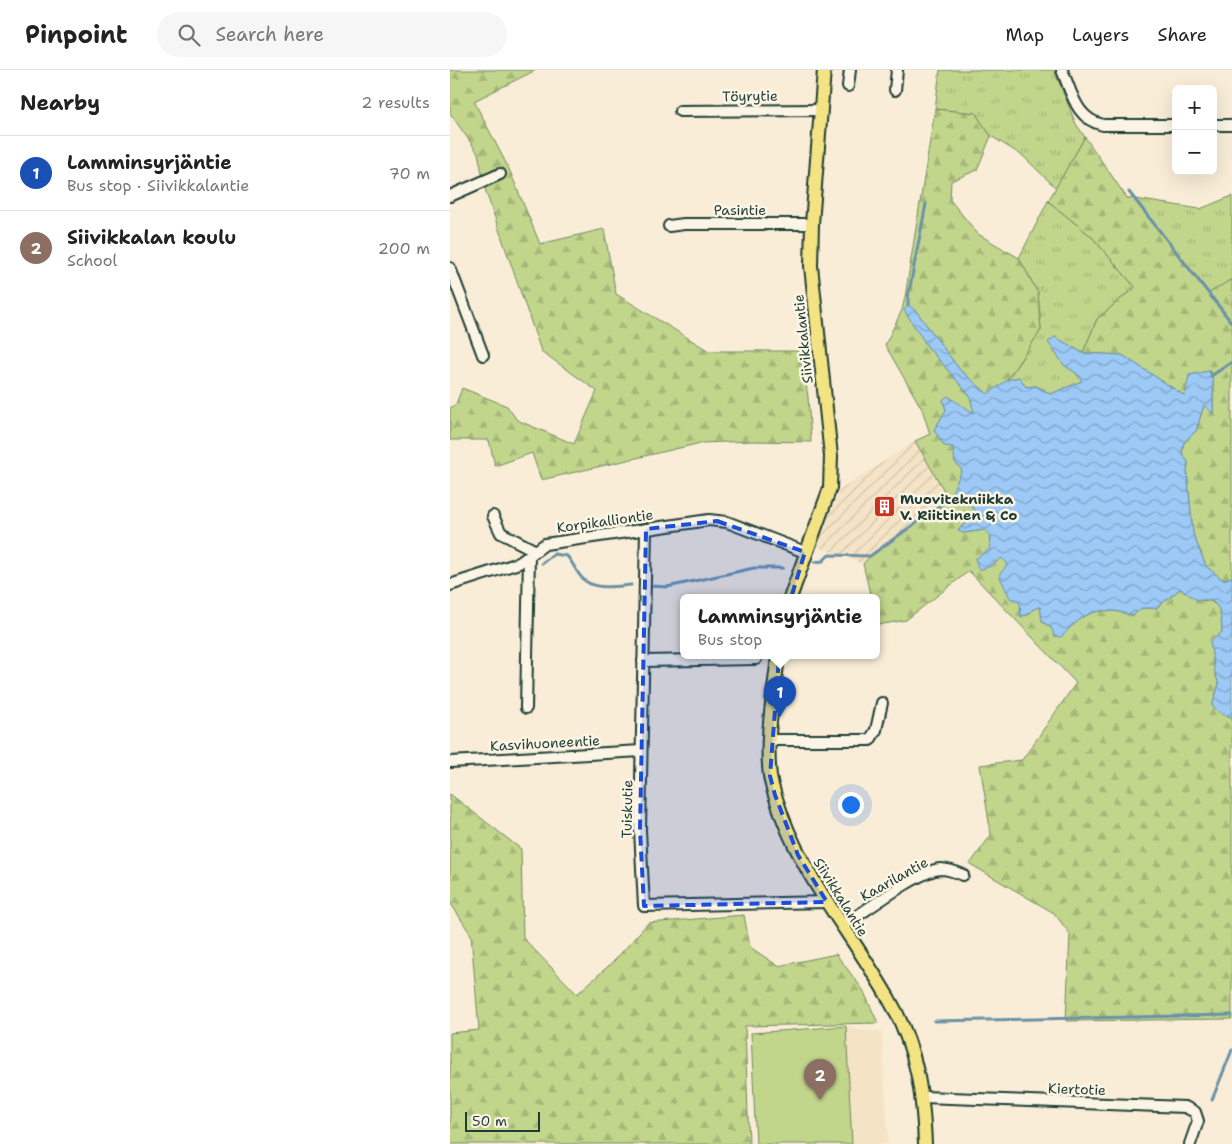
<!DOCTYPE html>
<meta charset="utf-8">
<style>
:root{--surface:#fff;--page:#f6f6f6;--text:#222;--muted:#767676;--line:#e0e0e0;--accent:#d93025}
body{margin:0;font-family:"Shantell Sans",sans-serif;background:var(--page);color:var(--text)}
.controls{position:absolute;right:15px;top:15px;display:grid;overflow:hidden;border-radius:8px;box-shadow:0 5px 20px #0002}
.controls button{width:45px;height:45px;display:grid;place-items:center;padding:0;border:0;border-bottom:1px solid var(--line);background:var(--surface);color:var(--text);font:25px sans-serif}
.scale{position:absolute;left:15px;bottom:12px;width:75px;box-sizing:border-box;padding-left:5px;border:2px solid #1f3d34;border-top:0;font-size:14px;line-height:18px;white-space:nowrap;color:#1f3d34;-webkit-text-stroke:4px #fcf5e5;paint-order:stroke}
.you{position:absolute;left:400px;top:734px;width:18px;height:18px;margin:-12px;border:4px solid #fff;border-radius:50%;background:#1a73e8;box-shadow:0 0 0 8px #1a73e833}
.badge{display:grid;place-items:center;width:32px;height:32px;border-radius:50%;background:var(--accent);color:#fff;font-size:16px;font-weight:700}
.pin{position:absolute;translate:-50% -41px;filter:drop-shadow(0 1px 2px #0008)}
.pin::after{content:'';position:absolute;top:26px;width:18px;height:15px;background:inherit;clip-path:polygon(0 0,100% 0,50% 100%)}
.popup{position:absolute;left:230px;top:524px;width:200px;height:65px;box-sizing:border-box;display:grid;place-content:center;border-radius:8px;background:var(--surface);filter:drop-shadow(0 1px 4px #0005);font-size:16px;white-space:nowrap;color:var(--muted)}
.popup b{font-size:19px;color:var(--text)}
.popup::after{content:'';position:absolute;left:50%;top:100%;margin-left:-10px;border:10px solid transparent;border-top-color:var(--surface)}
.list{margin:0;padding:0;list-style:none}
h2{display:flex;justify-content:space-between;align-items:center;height:65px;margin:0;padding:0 20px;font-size:21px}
h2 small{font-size:16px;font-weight:400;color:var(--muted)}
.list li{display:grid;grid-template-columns:32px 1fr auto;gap:15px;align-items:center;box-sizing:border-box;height:75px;padding:0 20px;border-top:1px solid var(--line)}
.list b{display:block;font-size:19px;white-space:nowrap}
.list p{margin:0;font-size:16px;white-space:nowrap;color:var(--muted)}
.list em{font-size:16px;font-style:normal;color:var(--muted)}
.icon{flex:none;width:28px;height:28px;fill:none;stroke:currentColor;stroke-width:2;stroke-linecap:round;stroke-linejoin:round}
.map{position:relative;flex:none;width:782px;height:1074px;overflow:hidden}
header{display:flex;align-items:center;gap:30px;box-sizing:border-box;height:70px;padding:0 25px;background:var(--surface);border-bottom:1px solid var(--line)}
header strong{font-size:24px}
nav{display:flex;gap:28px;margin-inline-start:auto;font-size:18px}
.search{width:350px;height:45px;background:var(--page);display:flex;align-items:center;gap:12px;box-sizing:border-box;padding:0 18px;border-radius:28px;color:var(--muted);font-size:19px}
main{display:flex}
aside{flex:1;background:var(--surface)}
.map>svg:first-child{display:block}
.built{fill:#f5e3c6}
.industrial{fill:url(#industrial-furrows)}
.grass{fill:url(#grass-tufts);stroke:#708960}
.forest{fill:url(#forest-firs);stroke:#708960}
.pitch{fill:#c1d58b;stroke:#708960}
.water{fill:url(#water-waves);stroke:#6a91a8}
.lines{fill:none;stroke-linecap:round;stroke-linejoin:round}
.stream{stroke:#6a91a8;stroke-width:3}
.minor-casing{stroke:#1f3d34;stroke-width:14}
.major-casing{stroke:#1f3d34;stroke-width:16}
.minor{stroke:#fcf5e5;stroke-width:10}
.major{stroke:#f4e382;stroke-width:12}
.marked{fill:#1d4ed8;fill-opacity:0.2;stroke:#1d4ed8;stroke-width:4;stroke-dasharray:10 6;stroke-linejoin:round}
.labels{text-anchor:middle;stroke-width:5;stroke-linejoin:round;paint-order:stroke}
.street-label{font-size:14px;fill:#1f3d34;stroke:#fcf5e5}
.poi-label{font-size:14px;font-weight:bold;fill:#1f3d34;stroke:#fcf5e5;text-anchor:start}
</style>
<header>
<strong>Pinpoint</strong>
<div class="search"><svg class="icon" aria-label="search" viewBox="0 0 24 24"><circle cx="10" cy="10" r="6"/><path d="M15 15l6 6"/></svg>Search here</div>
<nav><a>Map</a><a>Layers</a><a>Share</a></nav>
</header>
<main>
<aside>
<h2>Nearby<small>2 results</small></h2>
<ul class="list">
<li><span class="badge" style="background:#1a4fb4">1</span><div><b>Lamminsyrjäntie</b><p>Bus stop · Siivikkalantie</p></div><em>70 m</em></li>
<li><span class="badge" style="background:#8d6e63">2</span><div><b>Siivikkalan koulu</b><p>School</p></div><em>200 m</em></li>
</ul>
</aside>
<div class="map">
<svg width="782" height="1074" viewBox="0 0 782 1074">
<defs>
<pattern id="industrial-furrows" width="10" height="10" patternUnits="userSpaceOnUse" patternTransform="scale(1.25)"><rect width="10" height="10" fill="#f5e3c6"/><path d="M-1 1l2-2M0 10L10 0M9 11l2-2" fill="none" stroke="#d2c4ab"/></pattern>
<pattern id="grass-tufts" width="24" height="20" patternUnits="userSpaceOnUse" patternTransform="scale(1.25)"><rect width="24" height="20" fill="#c1d58b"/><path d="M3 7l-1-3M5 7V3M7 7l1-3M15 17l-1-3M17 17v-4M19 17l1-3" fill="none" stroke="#a5b879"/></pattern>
<pattern id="forest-firs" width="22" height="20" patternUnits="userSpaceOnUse" patternTransform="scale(1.25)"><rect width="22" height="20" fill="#c1d58b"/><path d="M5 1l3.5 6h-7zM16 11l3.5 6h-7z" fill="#a5b879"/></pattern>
<pattern id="water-waves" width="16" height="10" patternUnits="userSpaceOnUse" patternTransform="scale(1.25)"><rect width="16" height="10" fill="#9cc9f6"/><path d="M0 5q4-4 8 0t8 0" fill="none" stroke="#7fa4c8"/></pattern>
</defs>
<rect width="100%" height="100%" fill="#f9edd7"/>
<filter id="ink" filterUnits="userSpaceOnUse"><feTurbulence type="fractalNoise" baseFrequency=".02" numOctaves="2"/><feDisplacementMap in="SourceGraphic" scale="10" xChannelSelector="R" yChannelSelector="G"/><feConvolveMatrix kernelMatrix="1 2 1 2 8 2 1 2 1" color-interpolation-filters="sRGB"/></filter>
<g filter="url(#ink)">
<polygon class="built" points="396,956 416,961 432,961 438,1074 306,1074 301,963"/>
<polygon class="industrial" points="465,371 499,429 420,486 413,494 366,476 390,420"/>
<g class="grass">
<polygon points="490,0 604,0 626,54 635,67 606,118 573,86 541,66 525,43 485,39"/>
<polygon points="782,126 782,209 759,224 685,129 750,139"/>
<polygon points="598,131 642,167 685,217 647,249 633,283 605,267 614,295 626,303 632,311 601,324 586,316 576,317 569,307 557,310 591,260 588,223 569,188"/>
</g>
<g class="forest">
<polygon points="0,0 86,0 24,31 59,99 90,174 154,159 166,224 259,281 351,281 358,327 361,372 303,371 251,373 91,410 82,383 45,396 39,370 0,370 0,338 6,334 12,318 57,336 67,350 124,374 147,321 91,281 36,122 28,83 0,43"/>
<path d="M485 39 525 43 541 66 527 100 501 111 500 130 528 164 569 188 588 223 591 260 557 310 538 325 510 300 466 241 477 276 520 326 525 343 493 330 496 340 484 360 503 376 505 392 512 400 503 433 520 435 527 443 508 460 513 463 535 460 541 467 539 497 552 487 558 494 577 546 586 537H591L592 551 611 566C637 540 647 536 683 545L692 538H706L730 519 739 523 747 530 760 531 768 536 771 546 772 562 765 603 769 614 762 636 772 644 782 647V949L616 951 620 864 604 843 520 794 541 765 530 695 572 690 626 613 519 501 456 550 428 555 426 528H421L413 494 420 486 499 429 465 371 480 364 472 339 435 275 452 240 455 227Z"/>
<polygon points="635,67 677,128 685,129 759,223 782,209 782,508 773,510 756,496 743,464 737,402 738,392 732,383 734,372 746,361 754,335 763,343 763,311 760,301 751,303 735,326 672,285 633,283 647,249 685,217 642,167 598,131"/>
<polygon points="0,724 71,779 73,868 127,924 164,891 198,853 294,845 300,877 328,896 386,884 413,920 428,953 295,956 299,1074 0,1074 0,963 29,960 21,865 0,832"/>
</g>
<polygon class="pitch" points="396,956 402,1074 306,1074 301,963"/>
<path class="water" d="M458 235 466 241 510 300 538 324 557 310 569 307 576 317 586 316 601 324 632 311 626 303 614 295 598 272 605 267 633 283 672 285 735 326 739 305 759 301 763 311V344L754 335 746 361 734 372 732 383 738 392 737 402 743 464 756 496 773 510 782 507V647L772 644 762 636 769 614 765 603 760 572 772 562C771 551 772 534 759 530 756 529 751 531 747 530 741 527 737 522 730 519L706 538H692L683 545C647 536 637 540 611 567L604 566 602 559 592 551 590 537C583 537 579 545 571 547L570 533 560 528 549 505 558 494 552 488 539 497 529 500 525 489 540 479 541 467 535 460 513 463 508 460 527 443 520 435 503 433 499 429 512 400 505 392 503 377 494 376 484 360 496 340 493 330 497 326 524 343 520 326 477 276 454 240Z"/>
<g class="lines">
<g class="stream">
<polyline points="679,122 782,253"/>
<polyline points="458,235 458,227 476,134"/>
<polyline points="761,306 782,292"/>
<polyline points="364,492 373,491 379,485 420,486 499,429"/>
<path d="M92 493 104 484 117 486C123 493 127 503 132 508 143 521 167 516 181 515"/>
<polyline points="201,516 217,517 304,498 333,498"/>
<polyline points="484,951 782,945"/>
<polyline points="762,1030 782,980"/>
</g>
<defs>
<g id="minor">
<path d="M612 0C622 23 626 49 653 55H726"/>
<polyline points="398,16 400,0"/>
<polyline points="445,20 447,0"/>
<polyline points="230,41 370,40"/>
<polyline points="763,55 782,55"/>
<polyline points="0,126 50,104"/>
<polyline points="219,156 234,154 362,154"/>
<polyline points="0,198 33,285"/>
<polyline points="43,446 51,463 84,480"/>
<polyline points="196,459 190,760 194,836 377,832"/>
<polyline points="0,515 69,493 79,486"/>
<polyline points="193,591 306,589"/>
<polyline points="76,638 79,486 95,474 259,450 277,452 355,482"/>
<polyline points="320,670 420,670 426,660 432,633"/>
<polyline points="0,692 191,681"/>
<path d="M392 856C413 843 468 801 490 799 498 799 506 802 513 805"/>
<polyline points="473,1027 735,1037 745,1042 748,1051 740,1074"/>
</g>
<g id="major">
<polyline points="340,528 380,418 381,386 361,196 362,154 374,0"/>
<path d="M328 586C324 625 315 667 320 706 322 720 328 733 332 746 357 813 404 867 439 929 466 976 473 1021 475 1074"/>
</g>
</defs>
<use href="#minor" class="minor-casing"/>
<use href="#major" class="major-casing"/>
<use href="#minor" class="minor"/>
<use href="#major" class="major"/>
</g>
</g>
<path class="marked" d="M267 451 355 482 331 561 320 706 325 725 348 785 377 832 194 836 190 760 196 459Z"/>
<defs>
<symbol id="building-square" viewBox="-11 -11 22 22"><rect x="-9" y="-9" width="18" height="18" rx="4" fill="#c8321e" stroke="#fcf5e5"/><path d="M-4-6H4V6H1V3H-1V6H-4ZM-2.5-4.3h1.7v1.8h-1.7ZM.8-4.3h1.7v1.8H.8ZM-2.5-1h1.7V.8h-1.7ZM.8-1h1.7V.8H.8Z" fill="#fff"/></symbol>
</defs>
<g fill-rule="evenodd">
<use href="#building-square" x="422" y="424" width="25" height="25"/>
</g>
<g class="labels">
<g class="street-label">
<text transform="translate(300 26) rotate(-1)" y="5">Töyrytie</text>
<text x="290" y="145">Pasintie</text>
<text transform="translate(353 269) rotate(-96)" y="5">Siivikkalantie</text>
<text transform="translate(155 451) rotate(-8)" y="5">Korpikalliontie</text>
<text transform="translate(95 673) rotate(-3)" y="5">Kasvihuoneentie</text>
<text transform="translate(177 739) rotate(-89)" y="5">Tuiskutie</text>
<text transform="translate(444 809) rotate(-29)" y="5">Kaarilantie</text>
<text transform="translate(391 827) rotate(58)" y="5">Siivikkalantie</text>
<text transform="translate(627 1019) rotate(2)" y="5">Kiertotie</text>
</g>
<g class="poi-label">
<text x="450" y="434">Muovitekniikka<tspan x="450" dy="16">V. Riittinen &amp; Co</tspan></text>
</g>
</g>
</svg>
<div class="controls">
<button>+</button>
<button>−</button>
</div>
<div class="scale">50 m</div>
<div class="you"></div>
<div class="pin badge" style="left:330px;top:647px;background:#1a4fb4">1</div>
<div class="popup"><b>Lamminsyrjäntie</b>Bus stop</div>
<div class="pin badge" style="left:370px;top:1030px;background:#8d6e63">2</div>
</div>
</main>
